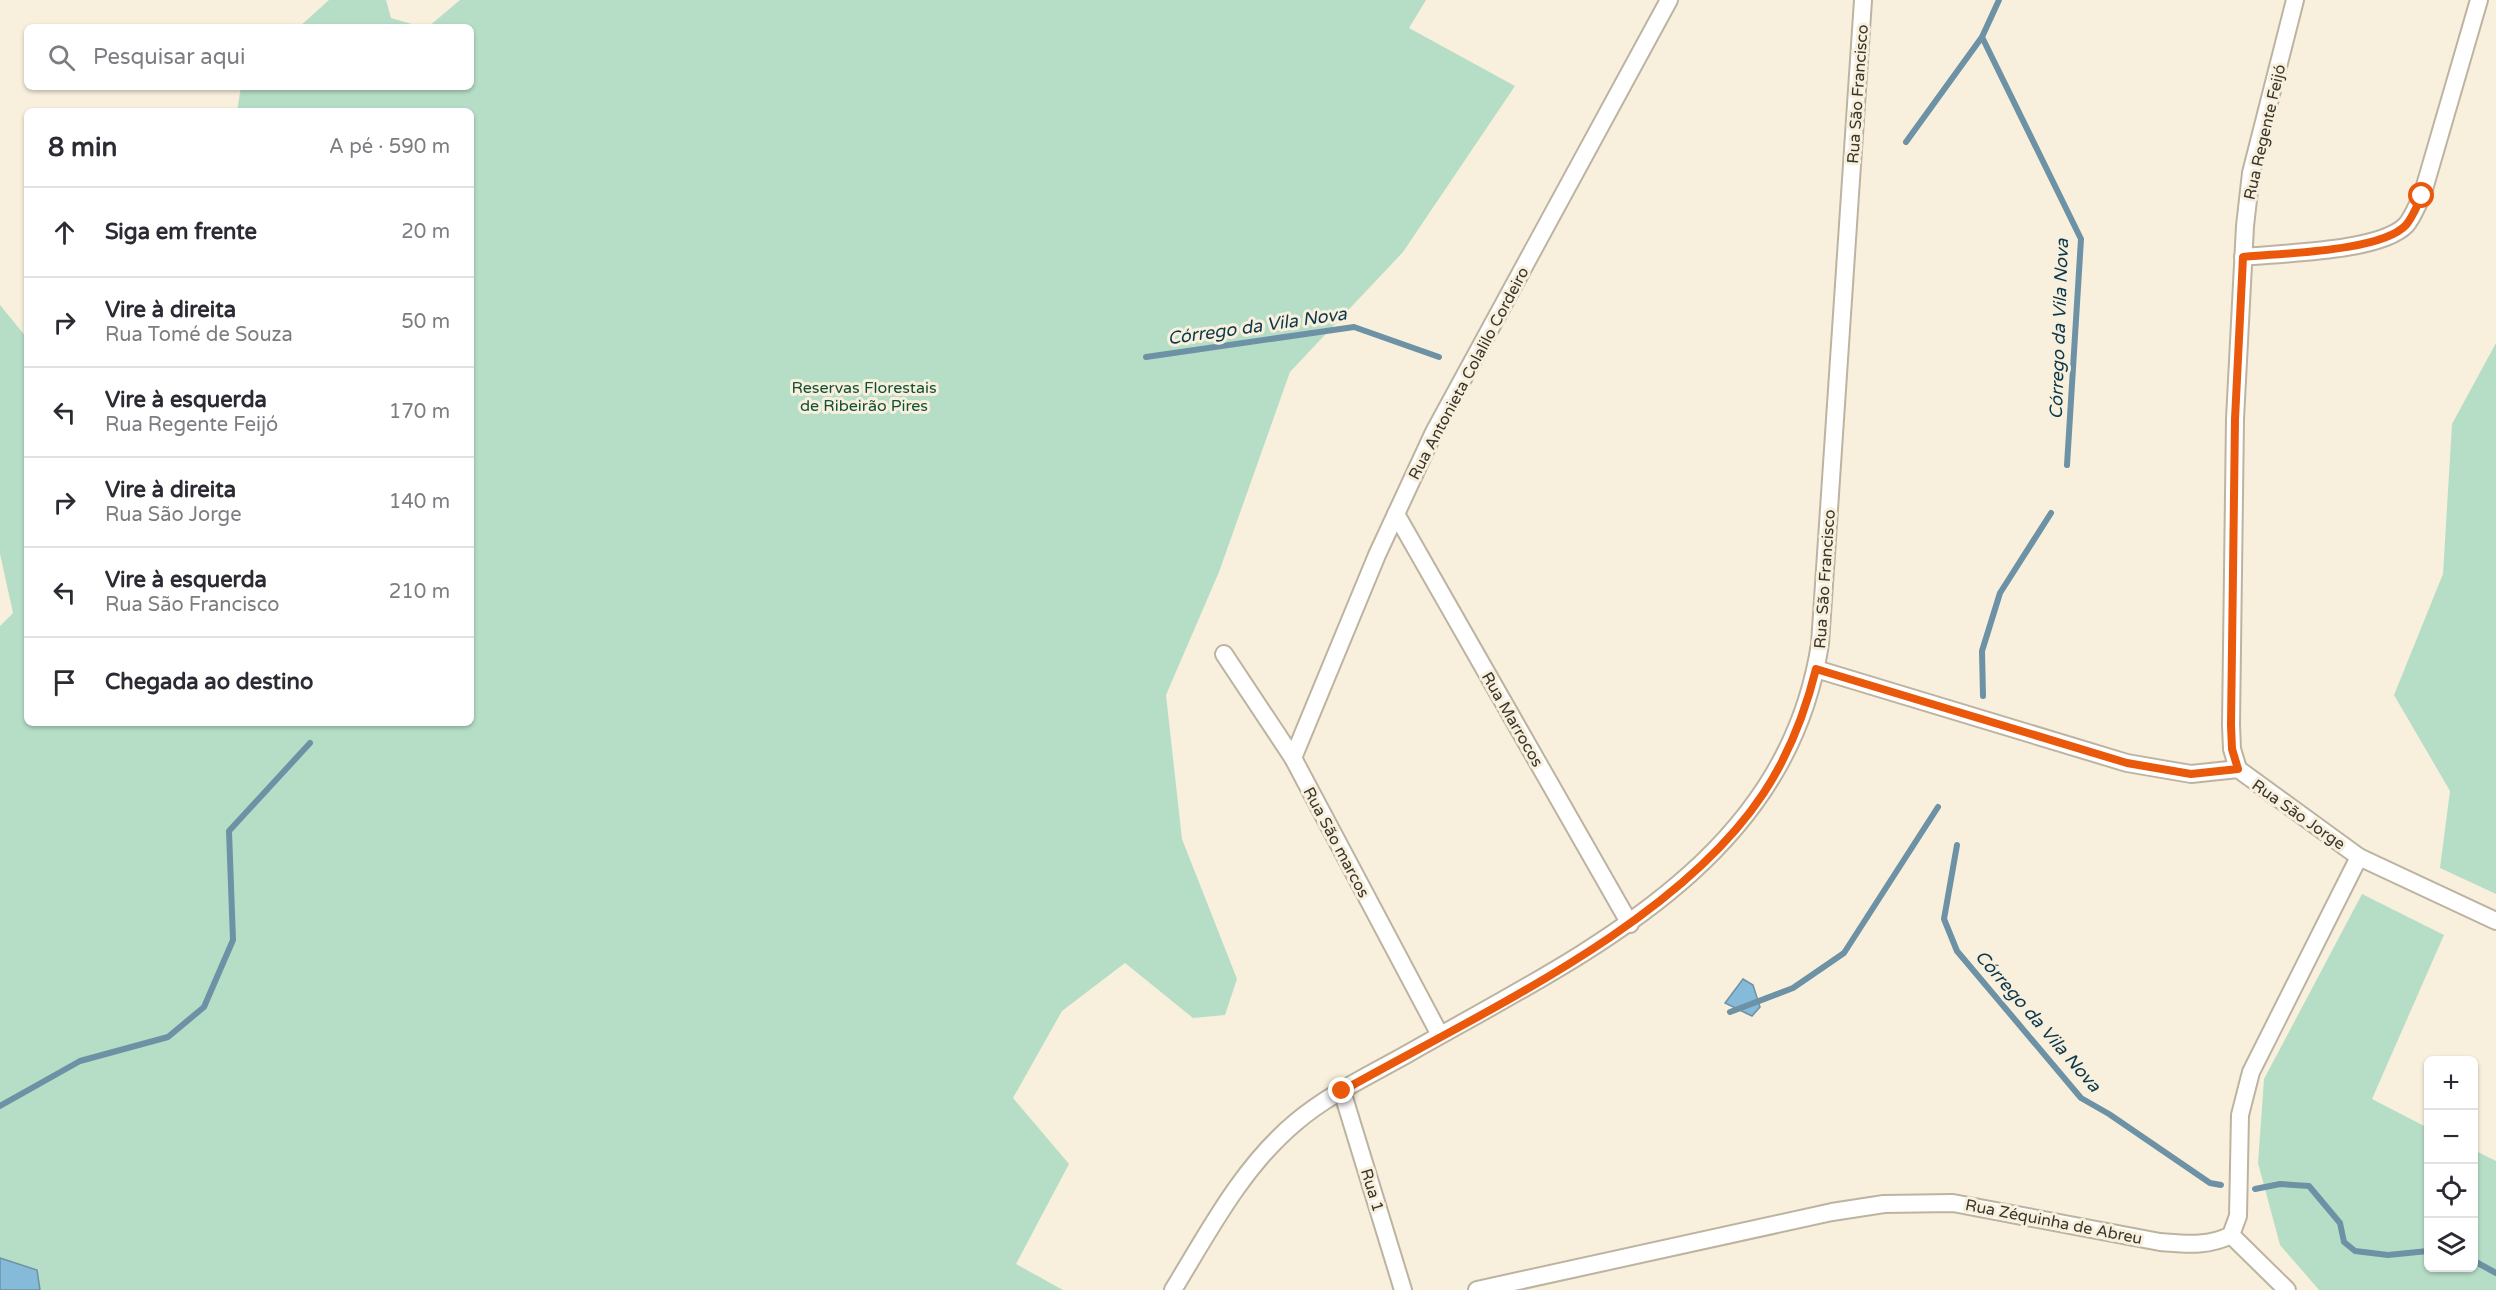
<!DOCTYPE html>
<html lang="pt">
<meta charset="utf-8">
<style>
:root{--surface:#fff;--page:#f7f7f7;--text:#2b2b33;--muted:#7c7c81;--line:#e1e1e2}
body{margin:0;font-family:"Varela Round",sans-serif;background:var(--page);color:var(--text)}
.controls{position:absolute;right:18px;bottom:18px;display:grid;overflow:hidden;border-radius:9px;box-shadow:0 2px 4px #0004}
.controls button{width:54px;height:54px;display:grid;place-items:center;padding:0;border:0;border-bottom:2px solid var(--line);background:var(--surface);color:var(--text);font:30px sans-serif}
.stop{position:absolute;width:18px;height:18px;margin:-14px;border:4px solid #ea580c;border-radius:50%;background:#fff}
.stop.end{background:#ea580c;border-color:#fff;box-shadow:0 2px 6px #0008}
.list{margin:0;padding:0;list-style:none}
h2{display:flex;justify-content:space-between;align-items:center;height:78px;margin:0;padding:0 24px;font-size:26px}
h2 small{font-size:20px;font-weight:400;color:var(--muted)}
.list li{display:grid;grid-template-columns:39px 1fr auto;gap:18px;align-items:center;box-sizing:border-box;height:90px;padding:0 24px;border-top:2px solid var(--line)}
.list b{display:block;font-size:22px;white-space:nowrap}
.list p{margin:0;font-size:20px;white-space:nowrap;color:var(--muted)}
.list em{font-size:20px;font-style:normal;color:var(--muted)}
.icon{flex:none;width:33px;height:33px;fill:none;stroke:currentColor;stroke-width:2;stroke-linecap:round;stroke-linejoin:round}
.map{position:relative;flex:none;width:2496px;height:1290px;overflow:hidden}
.search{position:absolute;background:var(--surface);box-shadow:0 2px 4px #0004;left:24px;top:24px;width:450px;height:66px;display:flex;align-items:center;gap:15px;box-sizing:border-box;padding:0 21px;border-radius:9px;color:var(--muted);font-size:22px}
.panel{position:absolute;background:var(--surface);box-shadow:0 2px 4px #0004;left:24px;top:108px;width:450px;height:618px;border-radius:9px}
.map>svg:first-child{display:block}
.green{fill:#b6dec7}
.water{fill:#85bad8;stroke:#6e92a5;stroke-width:1.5}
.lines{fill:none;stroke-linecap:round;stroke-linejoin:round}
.stream{stroke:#6e92a5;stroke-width:6}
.street-casing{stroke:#bcb4a1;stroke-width:20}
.street{stroke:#fff;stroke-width:16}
.route{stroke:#ea580c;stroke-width:8}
.labels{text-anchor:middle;stroke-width:6;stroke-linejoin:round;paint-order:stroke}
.street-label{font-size:16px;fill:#39362e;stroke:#f8f0dc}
.park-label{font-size:16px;fill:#0f5136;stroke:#f8f0dc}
.water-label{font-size:18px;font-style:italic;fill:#0a374c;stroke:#f8f0dc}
</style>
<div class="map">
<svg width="2496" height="1290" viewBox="0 0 2496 1290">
<rect width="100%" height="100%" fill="#f8f0dc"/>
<g class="green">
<polygon points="329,0 386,0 391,18 422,27 299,27"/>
<polygon points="460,0 1426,0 1409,28 1515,86 1403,252 1290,372 1219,572 1166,695 1182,839 1237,979 1225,1015 1193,1018 1125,963 1062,1011 1013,1098 1069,1164 1016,1264 1063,1290 40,1290 37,1270 0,1258 0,626 13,613 0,554 0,305 27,338 27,723 471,723 471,111 237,111 241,87 471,87 471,27 428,27"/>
<polygon points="2496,343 2496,894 2440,868 2450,791 2394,695 2443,574 2452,424"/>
<polygon points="2362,894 2444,935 2372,1099 2428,1128 2428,1268 2474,1268 2474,1150 2496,1161 2496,1290 2319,1290 2280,1245 2258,1163 2264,1079"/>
</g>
<g class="water">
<polygon points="1743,979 1753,985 1760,1007 1752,1016 1725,1003"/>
<polygon points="0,1258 37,1270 40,1290 0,1290"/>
</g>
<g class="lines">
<g class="stream">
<polyline points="1999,0 1982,37 2081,239 2067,465"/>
<polyline points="1906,142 1982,37"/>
<polyline points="1146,357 1354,327 1439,357"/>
<polyline points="1983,696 1982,651 2000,593 2051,513"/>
<polyline points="1957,845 1944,919 1957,951 2081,1098 2109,1114 2210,1183 2221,1185"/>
<polyline points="1730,1012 1793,988 1844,953 1938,807"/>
<polyline points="0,1106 80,1061 168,1037 204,1007 233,940 229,831 310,743"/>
<polyline points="2255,1189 2280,1184 2309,1186 2340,1223 2344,1242 2355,1251 2388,1255 2428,1251"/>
<polyline points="2474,1261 2496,1273"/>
</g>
<defs>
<g id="street">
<path d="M2243 257C2281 253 2380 252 2406 225 2413 217 2417 205 2422 196L2479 0"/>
<polyline points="1396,514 1630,924"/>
<polyline points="1224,654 1293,758 1440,1035"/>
<polyline points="1816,669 2127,763 2191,774 2238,769 2359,857 2496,921"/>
<polyline points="1293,758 1377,555 1434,432 1669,0"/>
<polyline points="2238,769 2232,749 2231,725 2235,419 2245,226 2251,173 2295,0"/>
<polyline points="1342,1091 1403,1290"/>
<polyline points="2231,1235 2287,1290"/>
<path d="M1173 1290C1209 1231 1242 1167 1296 1122 1329 1094 1372 1074 1409 1053 1582 954 1786 864 1820 644L1863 0"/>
<path d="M1477 1290 1832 1212 1884 1204 1953 1203 2160 1242C2186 1244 2208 1247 2231 1235L2238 1216 2240 1115 2251 1072 2359 857"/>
</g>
</defs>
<use href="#street" class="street-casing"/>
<use href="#street" class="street"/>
</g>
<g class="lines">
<path class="route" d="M1342 1091C1478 1014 1676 925 1763 794 1789 755 1805 713 1816 669L2127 763 2191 774 2238 769 2232 749 2231 725 2235 419 2243 257C2280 253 2381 252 2406 225 2413 217 2417 205 2422 196"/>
</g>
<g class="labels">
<g class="street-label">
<text transform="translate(1857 94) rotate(-86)" y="6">Rua São Francisco</text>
<text transform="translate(2264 132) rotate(-77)" y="6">Rua Regente Feijó</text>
<text transform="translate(1468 373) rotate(-62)" y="6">Rua Antonieta Colalilo Cordeiro</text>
<text transform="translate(1824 579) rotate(-86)" y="6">Rua São Francisco</text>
<text transform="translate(1513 719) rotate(60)" y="6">Rua Marrocos</text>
<text transform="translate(2299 814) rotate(35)" y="6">Rua São Jorge</text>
<text transform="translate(1337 842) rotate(62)" y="6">Rua São marcos</text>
<text transform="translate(1373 1190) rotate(73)" y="6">Rua 1</text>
<text transform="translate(2054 1221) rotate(11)" y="6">Rua Zéquinha de Abreu</text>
</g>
<g class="park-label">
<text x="864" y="393">Reservas Florestais<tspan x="864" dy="18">de Ribeirão Pires</tspan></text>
</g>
<g class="water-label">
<text transform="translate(1257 326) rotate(-8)" y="6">Córrego da Vila Nova</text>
<text transform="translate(2059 329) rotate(-88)" y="6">Córrego da Vila Nova</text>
<text transform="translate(2038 1021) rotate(49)" y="6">Córrego da Vila Nova</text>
</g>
</g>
</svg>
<div class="controls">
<button>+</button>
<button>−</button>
<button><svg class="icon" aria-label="locate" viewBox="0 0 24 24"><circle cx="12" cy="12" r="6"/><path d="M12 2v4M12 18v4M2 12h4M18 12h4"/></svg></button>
<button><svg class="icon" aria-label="layers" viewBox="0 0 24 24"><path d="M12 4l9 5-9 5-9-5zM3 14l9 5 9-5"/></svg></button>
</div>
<div class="stop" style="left:2422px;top:196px"></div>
<div class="stop end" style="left:1342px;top:1091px"></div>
<div class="search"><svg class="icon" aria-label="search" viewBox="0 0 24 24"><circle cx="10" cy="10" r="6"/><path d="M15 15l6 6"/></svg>Pesquisar aqui</div>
<section class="panel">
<h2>8 min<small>A pé · 590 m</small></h2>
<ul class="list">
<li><svg class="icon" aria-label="ahead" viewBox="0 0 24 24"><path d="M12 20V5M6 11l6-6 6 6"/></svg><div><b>Siga em frente</b></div><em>20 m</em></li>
<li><svg class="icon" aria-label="right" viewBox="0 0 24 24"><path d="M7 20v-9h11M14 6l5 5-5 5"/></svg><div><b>Vire à direita</b><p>Rua Tomé de Souza</p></div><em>50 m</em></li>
<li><svg class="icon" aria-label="left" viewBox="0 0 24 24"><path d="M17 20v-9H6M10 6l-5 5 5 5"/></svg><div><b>Vire à esquerda</b><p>Rua Regente Feijó</p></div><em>170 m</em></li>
<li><svg class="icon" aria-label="right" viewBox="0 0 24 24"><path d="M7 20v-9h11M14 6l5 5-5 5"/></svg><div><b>Vire à direita</b><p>Rua São Jorge</p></div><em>140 m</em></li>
<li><svg class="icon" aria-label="left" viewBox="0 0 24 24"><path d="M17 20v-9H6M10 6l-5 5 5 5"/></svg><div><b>Vire à esquerda</b><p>Rua São Francisco</p></div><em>210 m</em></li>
<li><svg class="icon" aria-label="arrive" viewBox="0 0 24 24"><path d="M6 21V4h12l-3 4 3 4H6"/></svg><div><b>Chegada ao destino</b></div></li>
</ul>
</section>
</div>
